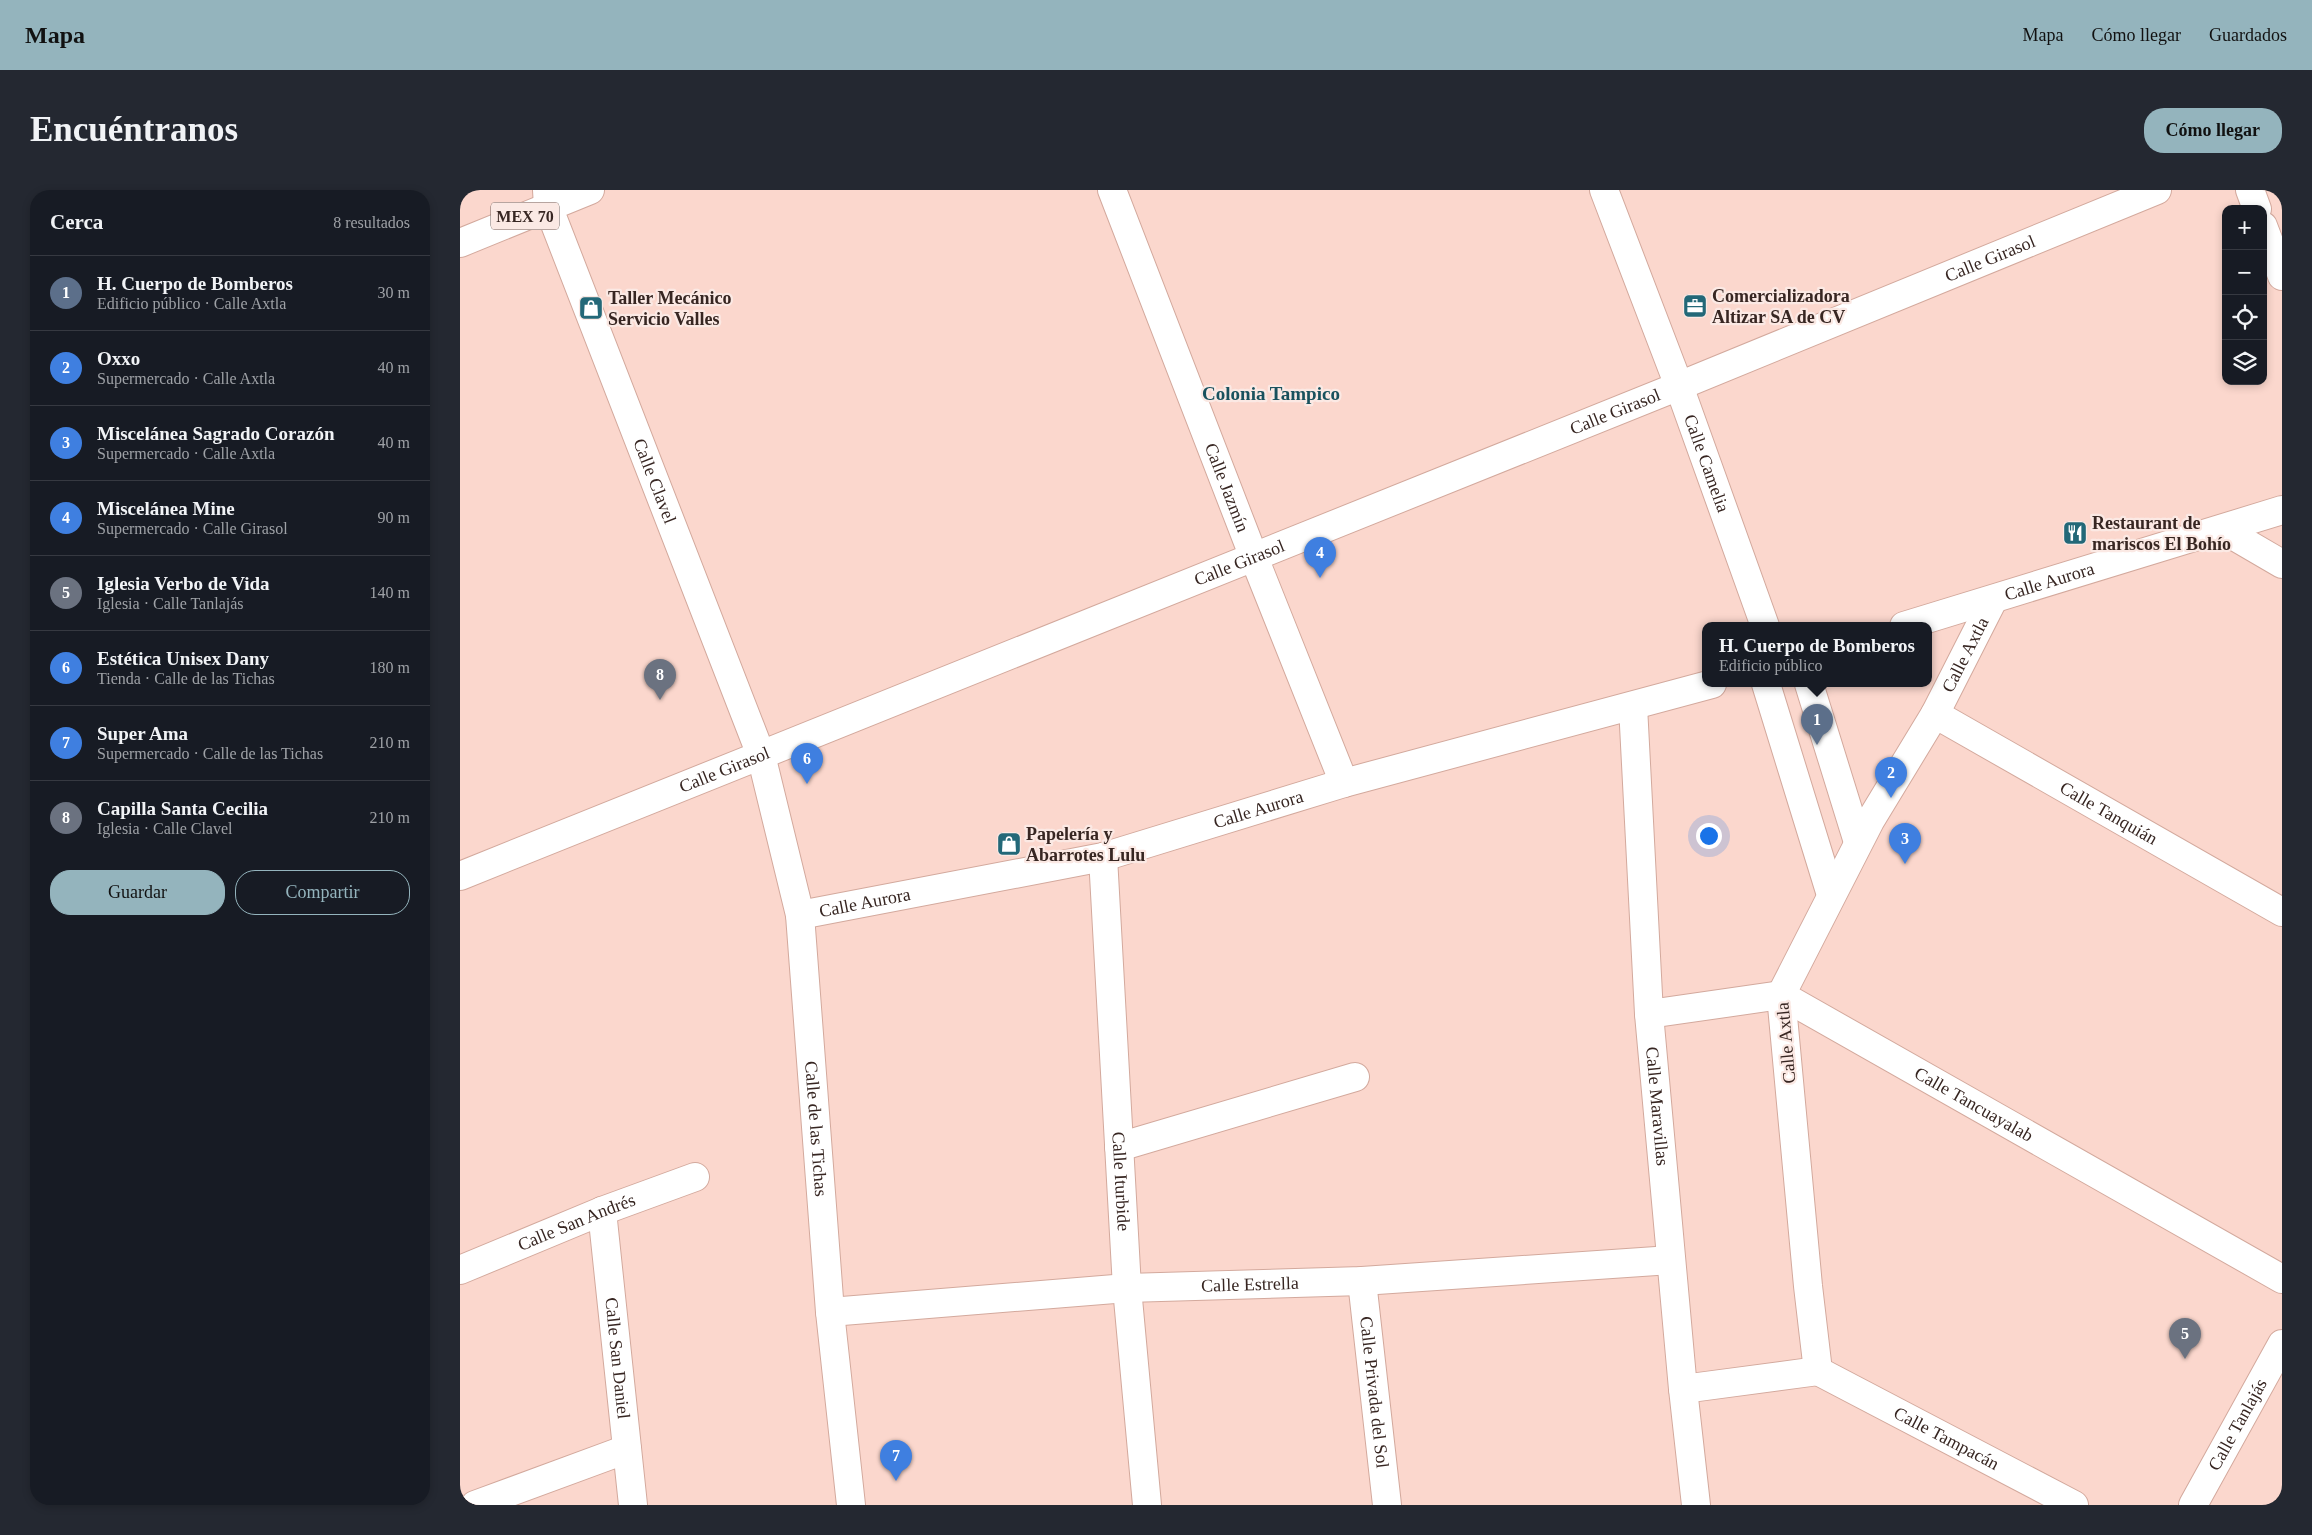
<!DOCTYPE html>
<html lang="es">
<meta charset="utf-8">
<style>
:root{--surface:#171b24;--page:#242831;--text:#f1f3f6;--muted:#9ea1a6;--line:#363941;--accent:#94b4bd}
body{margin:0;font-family:"Times New Roman",serif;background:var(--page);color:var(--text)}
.controls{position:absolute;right:15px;top:15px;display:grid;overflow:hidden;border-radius:10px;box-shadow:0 2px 8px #0003}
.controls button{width:45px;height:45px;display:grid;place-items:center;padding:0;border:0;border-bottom:1px solid var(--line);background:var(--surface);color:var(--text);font:25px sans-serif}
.you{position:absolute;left:1248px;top:645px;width:18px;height:18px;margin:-12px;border:4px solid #fff;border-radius:50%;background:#1a73e8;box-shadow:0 0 0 8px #1a73e833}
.badge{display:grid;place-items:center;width:32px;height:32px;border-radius:50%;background:var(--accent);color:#fff;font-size:16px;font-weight:700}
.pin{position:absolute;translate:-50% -41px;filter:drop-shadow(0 1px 2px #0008)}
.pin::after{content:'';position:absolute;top:26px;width:18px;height:15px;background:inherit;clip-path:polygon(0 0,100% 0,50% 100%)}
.popup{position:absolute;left:1242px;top:432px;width:230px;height:65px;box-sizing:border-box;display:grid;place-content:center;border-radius:10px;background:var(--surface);filter:drop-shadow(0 1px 4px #0005);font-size:16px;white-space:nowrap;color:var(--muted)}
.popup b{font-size:19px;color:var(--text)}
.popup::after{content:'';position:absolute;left:50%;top:100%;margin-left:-10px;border:10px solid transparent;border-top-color:var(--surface)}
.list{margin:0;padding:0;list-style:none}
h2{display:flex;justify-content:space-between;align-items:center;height:65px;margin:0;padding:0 20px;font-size:21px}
h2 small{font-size:16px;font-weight:400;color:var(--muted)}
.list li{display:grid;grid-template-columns:32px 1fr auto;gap:15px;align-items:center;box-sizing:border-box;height:75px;padding:0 20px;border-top:1px solid var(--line)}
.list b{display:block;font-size:19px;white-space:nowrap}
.list p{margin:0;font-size:16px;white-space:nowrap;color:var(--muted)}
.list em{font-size:16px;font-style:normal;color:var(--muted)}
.actions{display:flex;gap:10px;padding:15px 20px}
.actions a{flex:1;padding:11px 0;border:1px solid var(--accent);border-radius:20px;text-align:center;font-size:18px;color:var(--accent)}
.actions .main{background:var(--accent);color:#111}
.icon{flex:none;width:28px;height:28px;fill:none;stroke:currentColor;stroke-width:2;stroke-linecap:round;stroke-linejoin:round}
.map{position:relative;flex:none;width:1822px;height:1315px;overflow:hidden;border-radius:20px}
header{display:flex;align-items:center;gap:30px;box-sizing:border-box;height:70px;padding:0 25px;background:var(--accent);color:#111}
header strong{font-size:24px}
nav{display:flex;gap:28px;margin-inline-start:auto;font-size:18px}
.intro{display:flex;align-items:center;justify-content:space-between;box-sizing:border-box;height:120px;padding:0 30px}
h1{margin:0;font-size:35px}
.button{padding:12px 22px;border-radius:20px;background:var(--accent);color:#111;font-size:18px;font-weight:700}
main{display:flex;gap:30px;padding:0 30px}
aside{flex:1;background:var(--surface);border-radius:20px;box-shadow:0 2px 8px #0003}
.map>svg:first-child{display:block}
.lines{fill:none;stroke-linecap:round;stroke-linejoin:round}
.minor-casing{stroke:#d3a99d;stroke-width:30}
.major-casing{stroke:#d3a99d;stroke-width:30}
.minor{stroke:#fff;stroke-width:28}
.major{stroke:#fff;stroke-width:28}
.labels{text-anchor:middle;stroke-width:4.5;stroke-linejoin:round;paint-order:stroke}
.shield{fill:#fbe9e4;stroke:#72605c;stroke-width:1}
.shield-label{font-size:16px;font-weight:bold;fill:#372622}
.street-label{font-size:18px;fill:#372622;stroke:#fbe9e4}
.poi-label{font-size:18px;font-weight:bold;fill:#372622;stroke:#fbe9e4;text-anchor:start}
.neighbourhood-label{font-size:19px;font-weight:bold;fill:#19515d;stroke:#fbe9e4}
</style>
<header>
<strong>Mapa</strong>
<nav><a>Mapa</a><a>Cómo llegar</a><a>Guardados</a></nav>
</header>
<div class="intro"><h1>Encuéntranos</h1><a class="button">Cómo llegar</a></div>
<main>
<aside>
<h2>Cerca<small>8 resultados</small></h2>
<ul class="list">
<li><span class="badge" style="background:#5c6f8a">1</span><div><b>H. Cuerpo de Bomberos</b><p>Edificio público · Calle Axtla</p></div><em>30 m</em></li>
<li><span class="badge" style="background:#3f7fe0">2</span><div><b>Oxxo</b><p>Supermercado · Calle Axtla</p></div><em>40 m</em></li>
<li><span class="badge" style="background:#3f7fe0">3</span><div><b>Miscelánea Sagrado Corazón</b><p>Supermercado · Calle Axtla</p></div><em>40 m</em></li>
<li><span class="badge" style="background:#3f7fe0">4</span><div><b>Miscelánea Mine</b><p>Supermercado · Calle Girasol</p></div><em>90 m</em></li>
<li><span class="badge" style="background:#6b7280">5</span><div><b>Iglesia Verbo de Vida</b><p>Iglesia · Calle Tanlajás</p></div><em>140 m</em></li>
<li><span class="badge" style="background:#3f7fe0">6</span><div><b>Estética Unisex Dany</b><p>Tienda · Calle de las Tichas</p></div><em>180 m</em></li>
<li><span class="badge" style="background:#3f7fe0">7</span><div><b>Super Ama</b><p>Supermercado · Calle de las Tichas</p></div><em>210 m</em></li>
<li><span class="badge" style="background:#6b7280">8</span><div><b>Capilla Santa Cecilia</b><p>Iglesia · Calle Clavel</p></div><em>210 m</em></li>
</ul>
<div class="actions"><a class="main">Guardar</a><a>Compartir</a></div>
</aside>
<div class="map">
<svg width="1822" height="1315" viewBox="0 0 1822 1315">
<rect width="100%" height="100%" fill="#fbd7cd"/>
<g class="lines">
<defs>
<g id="minor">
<path id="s1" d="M87 0 88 16 301 565 340 725 370 1122 391 1315"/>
<path id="s2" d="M652 0 793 365 884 593"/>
<path id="s3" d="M1144 0 1219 196 1305 436"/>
<polyline points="1790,0 1797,19"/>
<polyline points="1803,36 1822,86"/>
<polyline points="1762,339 1822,374"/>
<path id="s4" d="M1444 436 1822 320"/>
<polyline points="1306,494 1371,705"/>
<polyline points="1349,494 1398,652"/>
<path id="s5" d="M1173 516 1189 824 1223 1199 1236 1315"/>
<path id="s6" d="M1475 524 1822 722"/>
<path id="s7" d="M643 667 667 1098 687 1315"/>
<path id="s8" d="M0 686 1219 196 1697 0"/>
<path id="s9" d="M340 725 643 667 884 593 1252 494"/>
<path id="s10" d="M1189 824 1321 805 1822 1089"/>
<polyline points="659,957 895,887"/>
<path id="s11" d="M142 1021 173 1315"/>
<path id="s12" d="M0 1080 142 1021 235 987"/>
<path id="s13" d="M902 1091 927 1315"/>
<path id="s14" d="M370 1122 667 1098 902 1091 1211 1070"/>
<path id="s15" d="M1358 1181 1348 1096 1321 805 1410 631 1475 524 1533 410"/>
<path id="s16" d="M1358 1181 1614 1315"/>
<polyline points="1223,1199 1358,1181"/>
<polyline points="15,1315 167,1259"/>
<path id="s17" d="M1733 1315 1822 1154"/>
</g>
<polyline id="major" points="0,53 130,0"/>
</defs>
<use href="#minor" class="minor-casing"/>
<use href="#major" class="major-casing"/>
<use href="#minor" class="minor"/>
<use href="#major" class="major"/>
</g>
<defs>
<symbol id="office-square" viewBox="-11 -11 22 22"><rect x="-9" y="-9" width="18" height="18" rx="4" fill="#236878" stroke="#fbe9e4"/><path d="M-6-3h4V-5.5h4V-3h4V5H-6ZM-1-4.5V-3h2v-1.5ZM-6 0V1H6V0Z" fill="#fff"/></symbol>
<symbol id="shop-square" viewBox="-11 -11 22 22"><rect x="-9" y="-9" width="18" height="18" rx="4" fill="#236878" stroke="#fbe9e4"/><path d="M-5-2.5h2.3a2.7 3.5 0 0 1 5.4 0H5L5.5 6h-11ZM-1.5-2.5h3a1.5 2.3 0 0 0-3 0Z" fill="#fff"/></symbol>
<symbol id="restaurant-square" viewBox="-11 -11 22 22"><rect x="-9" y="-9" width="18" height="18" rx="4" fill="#236878" stroke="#fbe9e4"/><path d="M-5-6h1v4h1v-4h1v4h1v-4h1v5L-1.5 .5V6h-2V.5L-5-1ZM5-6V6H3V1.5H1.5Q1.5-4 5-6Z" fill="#fff"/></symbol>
</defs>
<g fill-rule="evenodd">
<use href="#office-square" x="1221" y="102" width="28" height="28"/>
<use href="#shop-square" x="117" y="104" width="28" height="28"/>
<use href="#restaurant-square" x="1601" y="329" width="28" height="28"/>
<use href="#shop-square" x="535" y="640" width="28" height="28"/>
</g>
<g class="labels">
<rect class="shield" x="31" y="12.5" width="68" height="27" rx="4"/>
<g class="shield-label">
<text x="65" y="32">MEX 70</text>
</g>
<g class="street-label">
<text dy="6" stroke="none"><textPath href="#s8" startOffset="1650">Calle Girasol</textPath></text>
<text dy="6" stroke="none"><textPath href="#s8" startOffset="1245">Calle Girasol</textPath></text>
<text dy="6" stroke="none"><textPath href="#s3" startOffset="292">Calle Camelia</textPath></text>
<text dy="6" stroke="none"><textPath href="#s1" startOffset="311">Calle Clavel</textPath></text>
<text dy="6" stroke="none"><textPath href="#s2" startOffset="319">Calle Jazmín</textPath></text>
<text dy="6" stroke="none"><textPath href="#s8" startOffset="840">Calle Girasol</textPath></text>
<text dy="6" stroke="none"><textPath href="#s4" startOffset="152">Calle Aurora</textPath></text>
<text dy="6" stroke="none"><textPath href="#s15" startOffset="765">Calle Axtla</textPath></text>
<text dy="6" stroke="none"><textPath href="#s8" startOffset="285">Calle Girasol</textPath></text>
<text dy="6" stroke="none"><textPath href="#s9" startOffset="471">Calle Aurora</textPath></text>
<text dy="6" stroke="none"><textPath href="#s6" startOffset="200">Calle Tanquián</textPath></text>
<text dy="6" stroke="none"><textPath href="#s9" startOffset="66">Calle Aurora</textPath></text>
<text transform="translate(1326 853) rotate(-95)" y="6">Calle Axtla</text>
<text dy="6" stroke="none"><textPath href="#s10" startOffset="355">Calle Tancuayalab</textPath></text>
<text dy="6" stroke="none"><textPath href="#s5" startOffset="401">Calle Maravillas</textPath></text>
<text dy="6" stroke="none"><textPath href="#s1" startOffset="984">Calle de las Tichas</textPath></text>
<text dy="6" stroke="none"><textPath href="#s7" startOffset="325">Calle Iturbide</textPath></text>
<text dy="6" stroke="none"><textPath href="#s12" startOffset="126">Calle San Andrés</textPath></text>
<text dy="6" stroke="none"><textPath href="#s14" startOffset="421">Calle Estrella</textPath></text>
<text dy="6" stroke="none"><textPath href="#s11" startOffset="148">Calle San Daniel</textPath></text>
<text dy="6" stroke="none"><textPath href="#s13" startOffset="112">Calle Privada del Sol</textPath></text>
<text dy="6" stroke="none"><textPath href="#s17" startOffset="92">Calle Tanlajás</textPath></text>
<text dy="6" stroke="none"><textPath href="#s16" startOffset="145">Calle Tampacán</textPath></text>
</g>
<g class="poi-label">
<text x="1252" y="112">Comercializadora<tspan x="1252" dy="21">Altizar SA de CV</tspan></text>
<text x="148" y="114">Taller Mecánico<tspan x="148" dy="21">Servicio Valles</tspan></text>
<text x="1632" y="339">Restaurant de<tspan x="1632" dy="21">mariscos El Bohío</tspan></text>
<text x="566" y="650">Papelería y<tspan x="566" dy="21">Abarrotes Lulu</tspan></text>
</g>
<g class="neighbourhood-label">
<text x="811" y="210">Colonia Tampico</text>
</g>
</g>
</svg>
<div class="controls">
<button>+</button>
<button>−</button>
<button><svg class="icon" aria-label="locate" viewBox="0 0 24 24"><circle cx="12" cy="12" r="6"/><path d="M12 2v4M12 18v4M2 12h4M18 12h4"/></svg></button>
<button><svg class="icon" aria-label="layers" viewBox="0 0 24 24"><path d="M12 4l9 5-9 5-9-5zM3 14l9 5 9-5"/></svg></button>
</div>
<div class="you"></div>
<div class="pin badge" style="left:1357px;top:555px;background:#5c6f8a">1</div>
<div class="popup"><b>H. Cuerpo de Bomberos</b>Edificio público</div>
<div class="pin badge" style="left:1431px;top:608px;background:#3f7fe0">2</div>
<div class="pin badge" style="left:1445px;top:674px;background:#3f7fe0">3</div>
<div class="pin badge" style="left:860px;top:388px;background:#3f7fe0">4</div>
<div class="pin badge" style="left:1725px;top:1169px;background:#6b7280">5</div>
<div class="pin badge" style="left:347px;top:594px;background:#3f7fe0">6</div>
<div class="pin badge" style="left:436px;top:1291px;background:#3f7fe0">7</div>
<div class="pin badge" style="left:200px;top:510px;background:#6b7280">8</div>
</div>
</main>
